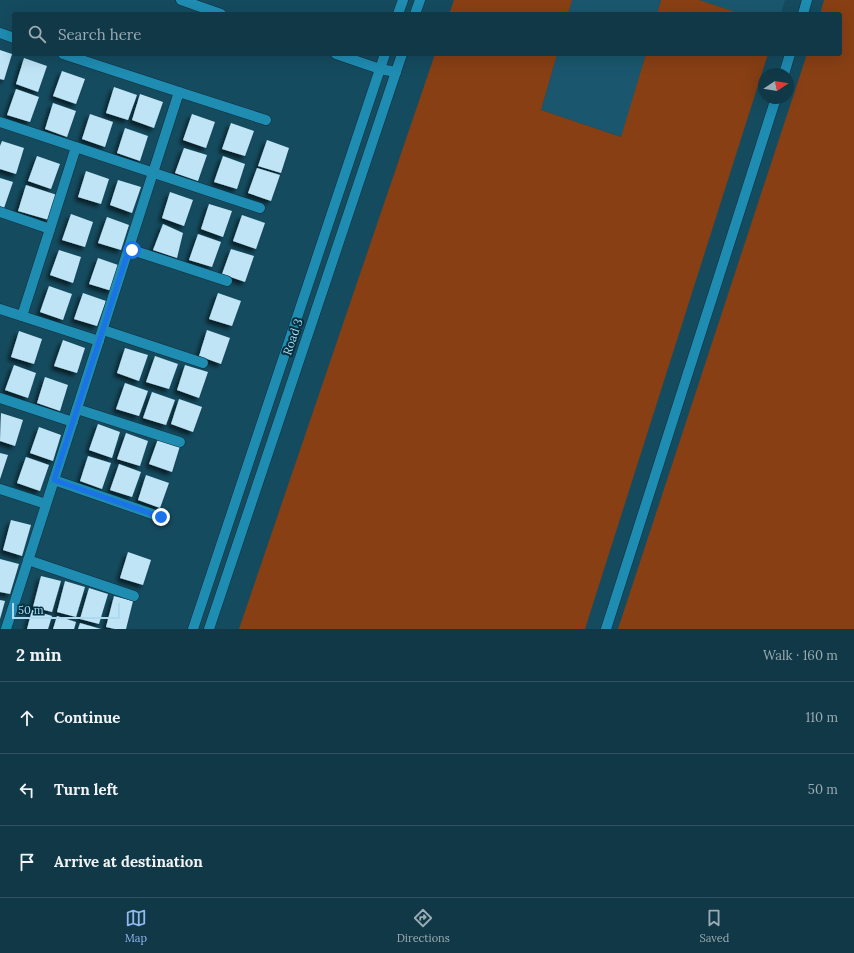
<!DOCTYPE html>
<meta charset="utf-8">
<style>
:root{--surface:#103847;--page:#1e4352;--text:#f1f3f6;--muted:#9cacb4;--line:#305260;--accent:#90b9f0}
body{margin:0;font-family:Lora,serif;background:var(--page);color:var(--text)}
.compass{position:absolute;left:758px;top:68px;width:36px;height:36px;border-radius:50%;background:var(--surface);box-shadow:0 4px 16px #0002;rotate:78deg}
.scale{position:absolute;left:12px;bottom:10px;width:108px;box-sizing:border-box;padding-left:4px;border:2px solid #addaee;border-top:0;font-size:11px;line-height:14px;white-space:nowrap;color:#addaee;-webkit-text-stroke:3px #023040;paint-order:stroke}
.stop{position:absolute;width:12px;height:12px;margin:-9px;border:3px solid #1a73e8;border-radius:50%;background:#fff}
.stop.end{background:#1a73e8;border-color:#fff;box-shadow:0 1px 4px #0008}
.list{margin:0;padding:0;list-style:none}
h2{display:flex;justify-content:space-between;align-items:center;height:52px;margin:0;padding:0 16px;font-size:17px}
h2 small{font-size:13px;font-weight:400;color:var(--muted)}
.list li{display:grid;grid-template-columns:26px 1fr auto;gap:12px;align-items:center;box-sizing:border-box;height:72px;padding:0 16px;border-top:1px solid var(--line)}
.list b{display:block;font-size:15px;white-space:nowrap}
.list em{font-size:13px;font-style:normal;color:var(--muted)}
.icon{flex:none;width:22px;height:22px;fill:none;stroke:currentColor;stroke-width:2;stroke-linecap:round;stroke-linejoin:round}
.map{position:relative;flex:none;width:854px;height:629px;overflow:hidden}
.search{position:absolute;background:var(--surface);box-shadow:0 4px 16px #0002;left:12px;right:12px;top:12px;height:44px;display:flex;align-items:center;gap:10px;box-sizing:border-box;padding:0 14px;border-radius:4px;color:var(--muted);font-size:15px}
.sheet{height:268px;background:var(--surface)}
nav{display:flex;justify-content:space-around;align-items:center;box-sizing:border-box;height:56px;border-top:1px solid var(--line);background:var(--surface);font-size:11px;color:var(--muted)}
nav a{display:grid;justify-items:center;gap:2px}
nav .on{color:var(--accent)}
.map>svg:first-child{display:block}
.built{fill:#1a576e}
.green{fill:#883f14}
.building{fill:#bee4f5;filter:url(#shadow)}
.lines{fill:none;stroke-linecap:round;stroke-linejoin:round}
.minor-casing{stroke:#102f3c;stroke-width:11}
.minor{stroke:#1f8cb2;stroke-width:10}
.route{stroke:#1a73e8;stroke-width:5}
.labels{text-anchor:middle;stroke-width:4;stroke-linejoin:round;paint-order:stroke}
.street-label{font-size:12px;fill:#addaee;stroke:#023040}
</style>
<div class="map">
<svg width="854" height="629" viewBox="0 0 854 629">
<defs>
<filter id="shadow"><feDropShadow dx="-3.5" dy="3.5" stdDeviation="2" flood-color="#0009"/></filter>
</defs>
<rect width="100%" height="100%" fill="#154b5f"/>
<g class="built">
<polygon points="572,0 661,0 657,14 568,14"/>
<polygon points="699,0 785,0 781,14 742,14"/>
<polygon points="557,54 646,54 622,137 541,110"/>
</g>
<g class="green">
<polygon points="454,0 572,0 568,14 449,14"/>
<polygon points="661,0 699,0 742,14 657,14"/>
<polygon points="824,0 854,0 854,629 618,629 807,54 840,54 840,14 820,14"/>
<polygon points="435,54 557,54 541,110 621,137 646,54 768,54 585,629 239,629"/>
</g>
<g class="building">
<polygon points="0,50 12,54 4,80 0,79"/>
<polygon points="24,58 47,66 38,92 16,84"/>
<polygon points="62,71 85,79 76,104 53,96"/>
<polygon points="114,87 137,95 128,120 106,113"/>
<polygon points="16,89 39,97 30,122 7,115"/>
<polygon points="140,94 163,102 154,128 132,120"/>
<polygon points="53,103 76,111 67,137 45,129"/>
<polygon points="90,114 113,122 105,147 82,139"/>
<polygon points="192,114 215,122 206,148 183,140"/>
<polygon points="231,123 254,131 245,156 222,149"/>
<polygon points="125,128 148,136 140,161 117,153"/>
<polygon points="267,140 289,148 281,173 258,166"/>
<polygon points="2,141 24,148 16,174 0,169 0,146"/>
<polygon points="184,148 207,155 198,181 175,173"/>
<polygon points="37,156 60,164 51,189 28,181"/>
<polygon points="223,156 245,164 237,189 214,182"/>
<polygon points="257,168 280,175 271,201 248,193"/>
<polygon points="86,171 109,179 101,204 78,197"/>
<polygon points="0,178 13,182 4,208 0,206"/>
<polygon points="118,180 141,187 132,213 110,205"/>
<polygon points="26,185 57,195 49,220 18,211"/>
<polygon points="170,192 193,200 184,226 162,218"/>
<polygon points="209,204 232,211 223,237 201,229"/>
<polygon points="71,214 93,222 85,247 62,240"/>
<polygon points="242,215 265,223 256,249 233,241"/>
<polygon points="107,217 129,225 121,250 98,243"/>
<polygon points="163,224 183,233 177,258 153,250"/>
<polygon points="198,234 221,242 212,267 189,260"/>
<polygon points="231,249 254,256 245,282 222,274"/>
<polygon points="59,250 81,257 73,283 50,275"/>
<polygon points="98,258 121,266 112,291 89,284"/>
<polygon points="49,286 72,294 63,320 40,312"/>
<polygon points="83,293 106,301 97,326 74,319"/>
<polygon points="218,293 241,301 232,326 209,319"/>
<polygon points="207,330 230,338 221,364 199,356"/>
<polygon points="19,331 42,339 34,364 11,357"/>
<polygon points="63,340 85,348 77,373 54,366"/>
<polygon points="125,348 148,355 139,381 117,373"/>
<polygon points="155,356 178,364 169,389 146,382"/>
<polygon points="14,365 36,373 28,398 5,390"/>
<polygon points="185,365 208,372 199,398 177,390"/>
<polygon points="45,377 68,385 60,411 37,403"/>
<polygon points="125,383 148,391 139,416 116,409"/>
<polygon points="152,392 175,400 166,425 143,418"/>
<polygon points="179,399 202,407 193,432 171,424"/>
<polygon points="1,413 23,420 15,446 0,441"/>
<polygon points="98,424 120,432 112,458 89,450"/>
<polygon points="39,427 61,435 53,461 30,453"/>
<polygon points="126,433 148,441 140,466 117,459"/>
<polygon points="158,439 180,446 172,472 149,464"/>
<polygon points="0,453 8,455 0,479"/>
<polygon points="88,456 111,463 102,489 80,481"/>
<polygon points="26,457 49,465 40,491 17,483"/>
<polygon points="119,464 141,472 132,497 110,490"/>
<polygon points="146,475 169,483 160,508 138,500"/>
<polygon points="11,520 31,525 22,556 3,550"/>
<polygon points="128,552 151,560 143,585 120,578"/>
<polygon points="0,559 19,564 10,594 0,592"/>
<polygon points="41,576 61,581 52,612 33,607"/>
<polygon points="65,581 85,587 76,617 57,612"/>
<polygon points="89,588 108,594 99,624 80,619"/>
<polygon points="114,596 133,601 126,629 115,629 106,627"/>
<polygon points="0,600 5,601 0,619"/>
<polygon points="32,610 52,616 48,629 27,629"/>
<polygon points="57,616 76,622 74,629 53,629"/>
<polygon points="80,623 101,629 78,629"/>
</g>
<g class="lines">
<defs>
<g id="minor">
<polyline points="181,0 221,14"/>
<polyline points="398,14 403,0"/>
<polyline points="415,14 420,0"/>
<polyline points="803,14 807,0"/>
<polyline points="0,33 14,38"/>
<polyline points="63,54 179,92"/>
<polyline points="336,54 380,69 396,72"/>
<polyline points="784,74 790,54"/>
<polyline points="0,122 260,208"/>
<polyline points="0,212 50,229 76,147"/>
<polyline points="129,249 227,281"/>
<polyline points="0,309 99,341"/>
<polyline points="22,316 50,229"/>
<polyline points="103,330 203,363"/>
<polyline points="0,398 73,422"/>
<polyline points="77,409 180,442"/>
<polyline points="54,480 161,517"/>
<polyline points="0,489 46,504"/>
<polyline points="28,560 134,596"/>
<polyline points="6,629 179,92 266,120"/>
<polyline points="193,629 385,54"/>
<polyline points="209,629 402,54"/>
<polyline points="606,629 776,98"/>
</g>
</defs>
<use href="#minor" class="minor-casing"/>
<use href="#minor" class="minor"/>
</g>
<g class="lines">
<polyline class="route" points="132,250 129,249 54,480 161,517"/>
</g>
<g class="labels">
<g class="street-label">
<text transform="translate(293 337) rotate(-71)" y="4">Road 3</text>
</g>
</g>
</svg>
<svg class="compass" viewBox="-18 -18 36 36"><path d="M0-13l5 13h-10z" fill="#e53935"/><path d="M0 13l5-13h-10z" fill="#9cacb4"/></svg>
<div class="scale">50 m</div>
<div class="stop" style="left:132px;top:250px"></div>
<div class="stop end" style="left:161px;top:517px"></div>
<div class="search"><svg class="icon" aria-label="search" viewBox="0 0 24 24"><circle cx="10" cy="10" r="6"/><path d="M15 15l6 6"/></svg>Search here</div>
</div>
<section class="sheet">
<h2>2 min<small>Walk · 160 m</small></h2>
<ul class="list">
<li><svg class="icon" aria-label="ahead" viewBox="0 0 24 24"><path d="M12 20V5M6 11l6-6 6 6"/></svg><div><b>Continue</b></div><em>110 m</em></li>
<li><svg class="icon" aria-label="left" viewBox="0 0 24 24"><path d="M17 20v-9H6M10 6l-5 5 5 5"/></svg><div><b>Turn left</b></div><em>50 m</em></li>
<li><svg class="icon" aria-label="arrive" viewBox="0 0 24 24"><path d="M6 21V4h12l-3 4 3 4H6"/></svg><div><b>Arrive at destination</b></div></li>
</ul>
</section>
<nav>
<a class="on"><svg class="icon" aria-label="map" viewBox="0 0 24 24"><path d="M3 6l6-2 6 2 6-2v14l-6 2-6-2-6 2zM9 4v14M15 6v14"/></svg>Map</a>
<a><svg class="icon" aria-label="directions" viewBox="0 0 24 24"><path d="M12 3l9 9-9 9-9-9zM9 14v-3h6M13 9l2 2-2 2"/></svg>Directions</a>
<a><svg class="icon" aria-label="saved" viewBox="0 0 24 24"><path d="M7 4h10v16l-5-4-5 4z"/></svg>Saved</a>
</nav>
